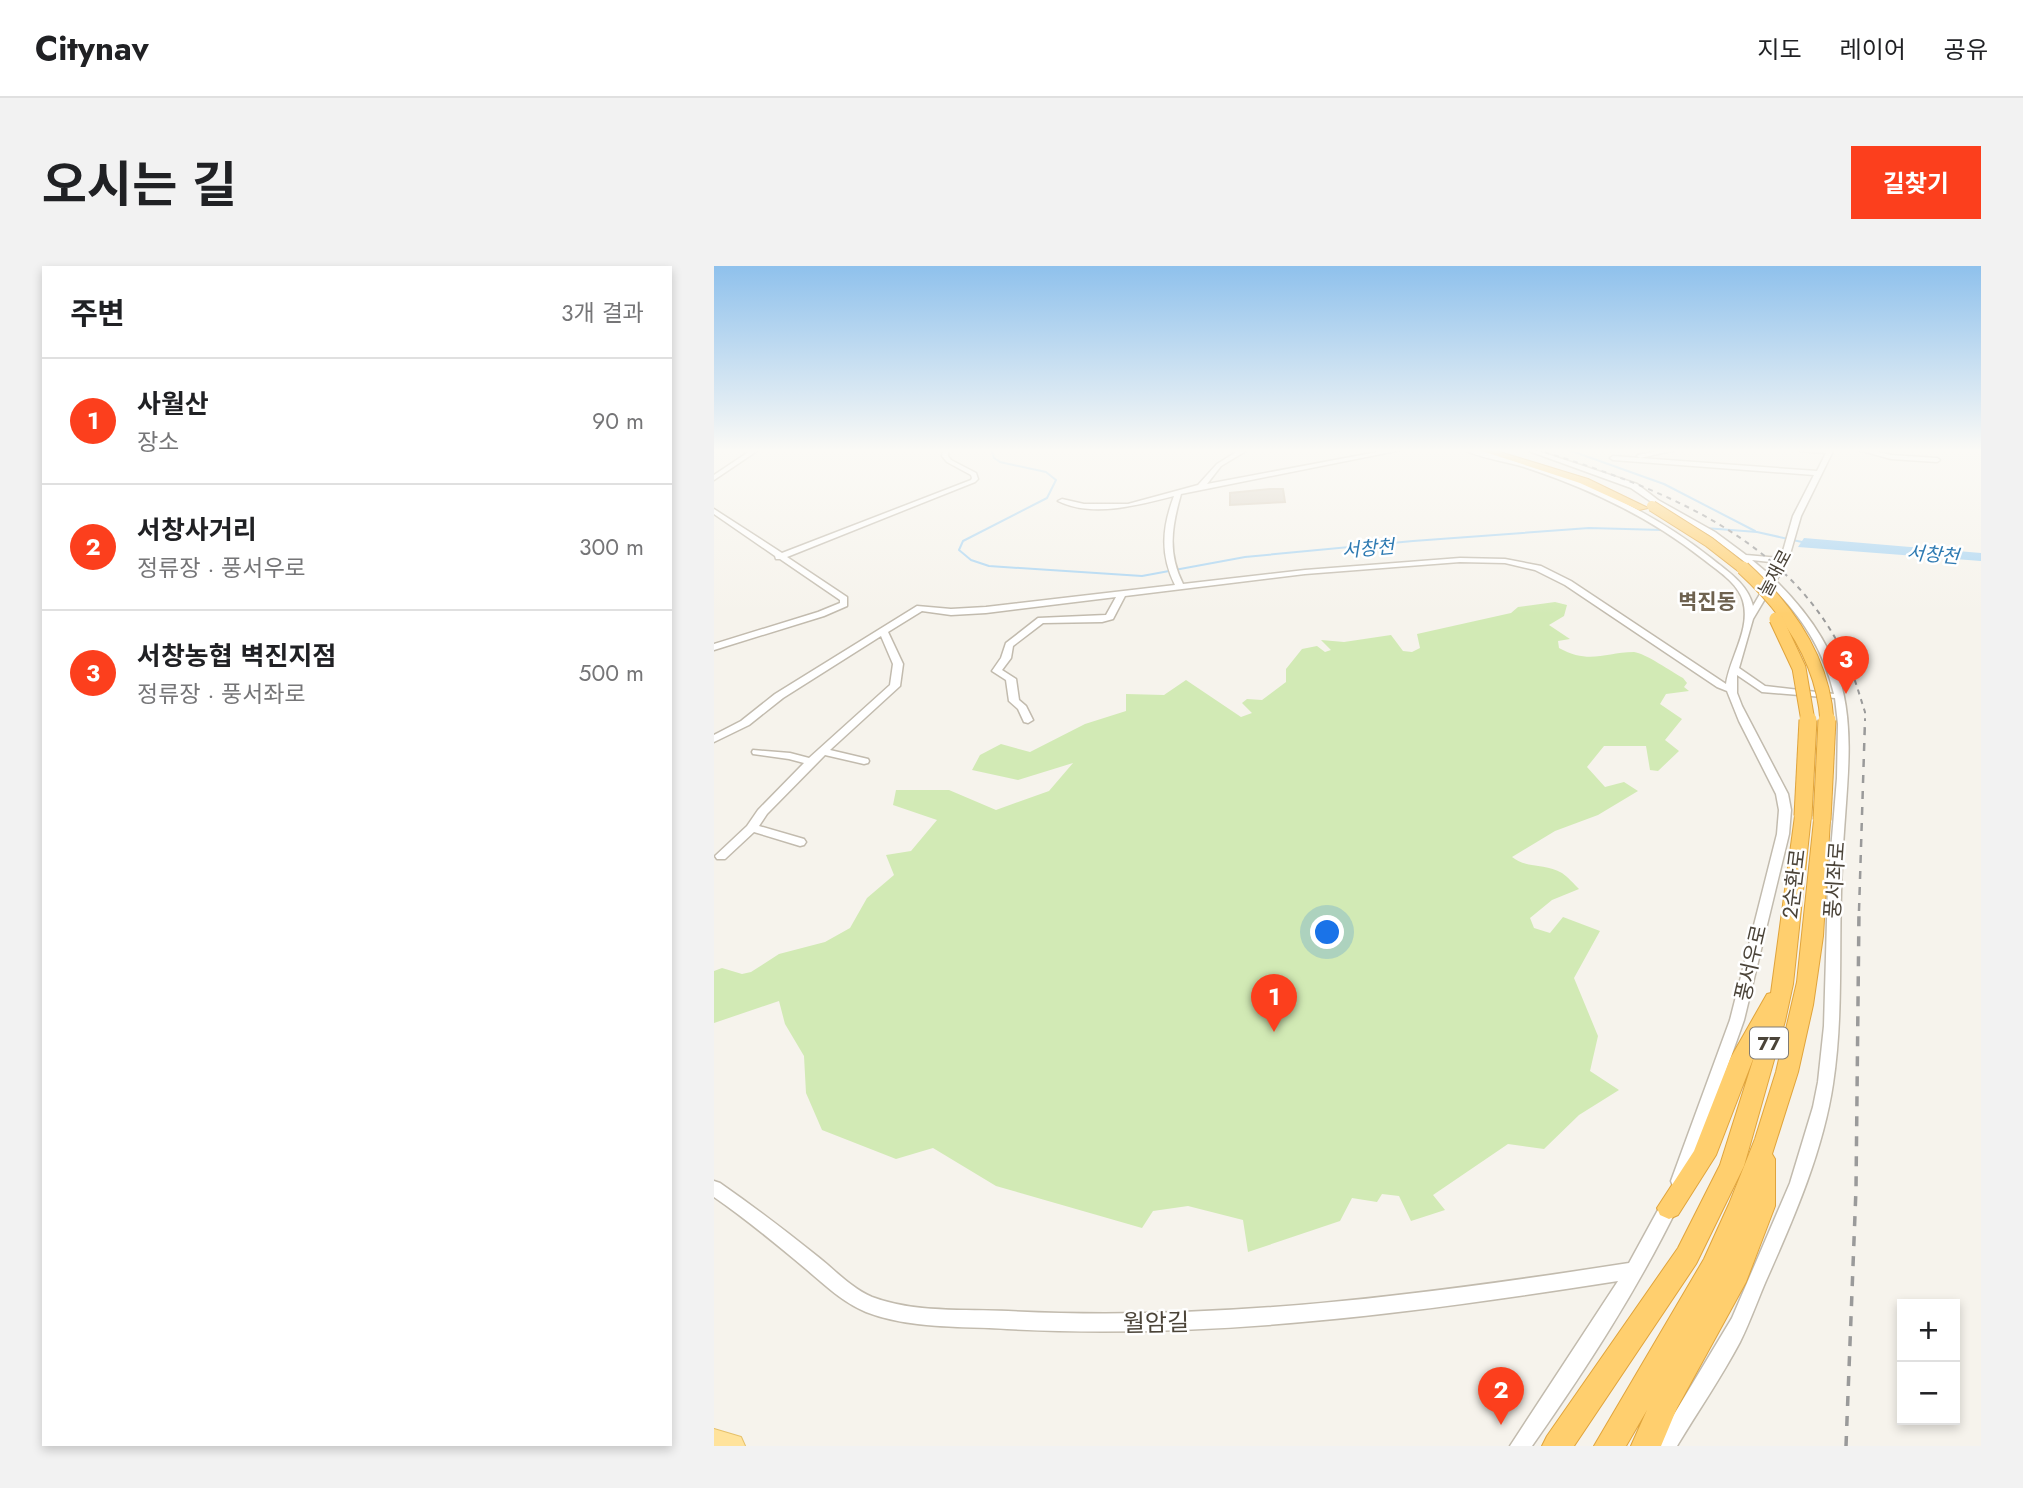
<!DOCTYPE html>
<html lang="ko">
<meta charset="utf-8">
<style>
:root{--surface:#fff;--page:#f2f2f2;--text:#202124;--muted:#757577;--line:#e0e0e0;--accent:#fc3f1d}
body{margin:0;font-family:Jost,"Noto Sans KR",sans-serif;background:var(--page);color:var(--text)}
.controls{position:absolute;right:21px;bottom:21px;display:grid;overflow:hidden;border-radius:0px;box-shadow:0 4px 10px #0003}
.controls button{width:63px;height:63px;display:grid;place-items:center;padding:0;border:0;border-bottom:2px solid var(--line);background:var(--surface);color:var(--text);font:35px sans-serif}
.you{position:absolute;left:614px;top:667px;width:24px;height:24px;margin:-18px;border:5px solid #fff;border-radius:50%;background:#1a73e8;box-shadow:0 0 0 10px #1a73e833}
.badge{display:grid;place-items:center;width:46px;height:46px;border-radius:50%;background:var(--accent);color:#fff;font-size:23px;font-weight:700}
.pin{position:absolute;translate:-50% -58px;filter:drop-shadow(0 2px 4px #0008)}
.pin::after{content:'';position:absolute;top:37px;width:24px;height:21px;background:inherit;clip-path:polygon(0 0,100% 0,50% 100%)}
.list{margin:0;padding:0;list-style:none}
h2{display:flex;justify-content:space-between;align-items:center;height:91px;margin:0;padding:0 28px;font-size:30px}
h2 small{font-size:23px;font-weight:400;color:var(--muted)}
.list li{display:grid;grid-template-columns:46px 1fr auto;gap:21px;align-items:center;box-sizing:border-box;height:126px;padding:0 28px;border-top:2px solid var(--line)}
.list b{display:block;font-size:26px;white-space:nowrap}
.list p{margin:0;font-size:23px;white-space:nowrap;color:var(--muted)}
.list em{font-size:23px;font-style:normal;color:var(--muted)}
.map{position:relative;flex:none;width:1267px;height:1180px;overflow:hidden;border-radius:0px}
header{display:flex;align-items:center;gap:42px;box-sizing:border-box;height:98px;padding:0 35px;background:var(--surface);border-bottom:2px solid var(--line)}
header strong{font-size:33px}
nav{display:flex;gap:38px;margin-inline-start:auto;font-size:24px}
.intro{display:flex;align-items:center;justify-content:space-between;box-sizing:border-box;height:168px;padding:0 42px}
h1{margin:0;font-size:49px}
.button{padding:18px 32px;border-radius:0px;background:var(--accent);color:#fff;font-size:24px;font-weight:700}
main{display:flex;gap:42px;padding:0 42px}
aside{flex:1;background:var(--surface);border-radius:0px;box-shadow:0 4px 10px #0003}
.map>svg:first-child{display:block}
.green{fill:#d2eab5}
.water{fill:#a9d4f2}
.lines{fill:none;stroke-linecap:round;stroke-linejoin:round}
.stream{stroke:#a9d4f2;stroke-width:2}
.building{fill:#d8cfc1;stroke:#d3c7b4;stroke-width:2}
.minor-casing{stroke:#c2bbae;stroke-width:3}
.major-casing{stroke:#e6c16a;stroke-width:2}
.highway-casing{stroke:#e0a43c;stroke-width:2}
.minor{fill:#fff;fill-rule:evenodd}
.major{fill:#ffe39c;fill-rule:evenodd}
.highway{fill:#ffcf6e;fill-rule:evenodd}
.rail-far2{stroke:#9a9a9a;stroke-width:2;stroke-dasharray:5 5;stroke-linecap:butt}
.rail-far1{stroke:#9a9a9a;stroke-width:2.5;stroke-dasharray:8 8;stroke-linecap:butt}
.rail{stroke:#9a9a9a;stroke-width:3.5;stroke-dasharray:10 10;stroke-linecap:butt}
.highway-bridge-far2-casing{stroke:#e0a43c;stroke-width:12;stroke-linecap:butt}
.highway-bridge-far1-casing{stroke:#e0a43c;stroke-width:15;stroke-linecap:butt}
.highway-bridge-casing{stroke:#e0a43c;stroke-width:19;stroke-linecap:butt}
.highway-bridge-far2{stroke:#ffcf6e;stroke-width:10}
.highway-bridge-far1{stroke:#ffcf6e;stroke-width:13}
.highway-bridge{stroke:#ffcf6e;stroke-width:17}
.labels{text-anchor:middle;stroke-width:5;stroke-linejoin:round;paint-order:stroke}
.far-street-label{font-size:18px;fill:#4b4439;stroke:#fff}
.far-water-label{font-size:19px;font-style:italic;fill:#2e7ab2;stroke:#fff}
.shield{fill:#fff;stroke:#817c74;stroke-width:2}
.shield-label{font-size:19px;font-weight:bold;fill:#4b4439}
.far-quarter-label{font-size:21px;font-weight:bold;fill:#6e6250;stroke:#fff}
.street-label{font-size:21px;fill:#4b4439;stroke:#fff}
.near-street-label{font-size:24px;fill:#4b4439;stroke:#fff}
</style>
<header>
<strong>Citynav</strong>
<nav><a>지도</a><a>레이어</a><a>공유</a></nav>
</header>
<div class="intro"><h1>오시는 길</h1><a class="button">길찾기</a></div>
<main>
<aside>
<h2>주변<small>3개 결과</small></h2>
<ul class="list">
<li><span class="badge">1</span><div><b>사월산</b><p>장소</p></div><em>90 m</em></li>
<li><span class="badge">2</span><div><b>서창사거리</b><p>정류장 · 풍서우로</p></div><em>300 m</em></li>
<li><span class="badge">3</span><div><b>서창농협 벽진지점</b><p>정류장 · 풍서좌로</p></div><em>500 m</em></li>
</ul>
</aside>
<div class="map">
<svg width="1267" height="1180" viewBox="0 0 1267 1180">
<rect width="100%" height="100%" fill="#f6f3ec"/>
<path class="green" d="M841 336 853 339 850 350 835 359 856 373 844 375 845 382C876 399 891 386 920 386 931 387 958 406 969 412L973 417 970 421 975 425 952 428 946 438 968 453 951 474 965 485 944 505 936 504 932 480H890L873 501 891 521 910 516 924 525 884 549 841 565 798 591C813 603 832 597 848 607 854 611 860 618 865 623L838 634 816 652 820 662 836 667 849 651 886 665 860 712 884 770 876 805 905 824 865 849 830 883 794 878 719 929 731 944 697 955 685 930 668 928 663 936 638 932 626 955 534 986 529 954 474 940 439 945 428 962 282 920 219 882 182 893 108 864 92 827 90 790 71 758 65 735 0 757V705L8 702 28 708 37 706 65 688 111 676 136 662 153 632 180 609 172 589 197 585 223 554 179 539 182 524H235L282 544 335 525 359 497 304 514 258 504 266 489 287 478 316 486 371 458 412 445V428L450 429 472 414 527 451 538 447 528 437 533 433 548 434 572 416V403L588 383 603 380 611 386 617 384 607 374 630 376 677 369 689 385 698 386 706 382 703 368 797 347 804 341Z"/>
<polygon class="water" points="1090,272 1267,287 1267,295 1084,281"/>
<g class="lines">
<g class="stream">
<polyline points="277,183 280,192 286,196 332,206 342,214 333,232 249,275 245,284 257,294 275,300 428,310 531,291 699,275 875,262 949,264"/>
<polyline points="852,183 950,218 1041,265"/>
<polyline points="991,262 1043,266 1088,276"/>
</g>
</g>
<polygon class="building" points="556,223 569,223 571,236 516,239 516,227"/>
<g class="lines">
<defs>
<g id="minor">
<polygon points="39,183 46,183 0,214 0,209"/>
<polygon points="229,183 235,183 234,190 237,194 262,207 264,213 261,216 73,291 133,331 133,340 110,350 0,384 0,378 104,346 126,337 126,334 66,293 62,293 61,290 0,248 0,243 68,287 257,214 258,212 257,209 233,196 228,190"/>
<path d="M520 183H529L532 185 507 200 493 218 679 183H692L467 228C458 260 453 286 469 318L591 304 746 292 791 293 827 300 857 315 1012 418C1016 391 1037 363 1029 335 1024 317 1003 304 989 293 938 253 881 225 819 204 798 196 767 193 748 183 767 183 787 190 805 195 875 216 940 247 997 292 1013 305 1034 318 1039 340L1053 316 1032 297 995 269 939 237 917 222 809 183H818L923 218 944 234 1001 266 1032 289 1067 292 1079 250 1100 209 899 194 896 192 899 190 926 192 923 190 924 189 953 183H966L926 192 1103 205 1112 187 1086 185 1083 183H1120L1087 250 1074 295 1062 315C1158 410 1133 480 1128 601 1124 673 1130 746 1119 818 1109 884 1082 947 1055 1008 1045 1030 1037 1054 1026 1076 1007 1112 984 1145 963 1180H941L1018 1052 1076 917 1099 841 1104 816 1110 760 1114 620 1123 512 1124 458 1121 432 1048 426 1023 409V427L1028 440 1074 528 1077 544 1075 568 1030 754 973 915 971 920 965 922 959 920 957 915 1016 754 1063 568 1065 544 1062 528 1025 455 1013 425 1003 421 851 319 821 304 791 297 746 296 591 308 411 330 399 353 388 356 329 357 299 380 297 392 288 404 302 413 305 434 312 440 319 454 314 457 310 456 304 443 295 435 292 414 278 405 287 392 292 377 324 352 392 349 402 331 272 347 237 349 208 345 174 366 189 398 186 420 116 484 154 493 155 495 154 497 150 498 111 489 53 548 45 560 90 573 92 576 90 579 86 580 40 566 11 593H3L1 590 33 560 44 544 90 497 75 493 39 488 38 486 39 484 76 487 95 492 176 419 179 398 167 370 69 432 35 459 0 476V469L27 455 61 428 203 340 237 343 272 341 461 319C446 288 448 262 460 230 425 239 378 252 344 235L348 233 370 238H414L484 219 503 198 524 185ZM1038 294 1065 297 1057 310ZM1058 321C1089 352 1110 385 1120 428L1051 420 1025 402 1039 353Z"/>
<polygon points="1141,183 1152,183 1177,189 1223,192 1226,194 1223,196 1177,193"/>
<path d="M0 915 6 917C39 940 72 965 103 990 121 1004 137 1022 158 1031 200 1047 251 1043 294 1045 504 1056 709 1029 915 997L950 933 956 931 962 933 965 938C924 1023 872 1103 818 1180H796L904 1015C701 1047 499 1074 293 1063 246 1060 196 1063 152 1046 128 1036 111 1019 92 1003 62 978 32 953 0 931Z"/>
</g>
<polygon id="major" points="0,1163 27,1171 31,1180 0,1180"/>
<g id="highway">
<polygon points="762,183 776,183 874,213 934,242 925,244 866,217"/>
<polygon points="1089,545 1097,550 1079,718 1071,755 1030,900 982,998 860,1180 828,1180 833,1170 964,982 1006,899 1041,788 1002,889 964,949 955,953 946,949 943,942 980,885 1016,793 1053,728 1057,727 1081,550"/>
<polygon points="1108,549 1116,554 1109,670 1099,739 1084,806 1058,888 1061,893 1061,940 1032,1016 963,1142 947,1180 917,1180 933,1144 912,1180 880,1180 990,993 1015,938 1041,873 1062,806 1083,716 1100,554"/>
</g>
</defs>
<use href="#minor" class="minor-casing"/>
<use href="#major" class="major-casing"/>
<use href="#highway" class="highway-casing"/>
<use href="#minor" class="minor"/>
<use href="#major" class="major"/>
<use href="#highway" class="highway"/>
<path class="rail-far2" d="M821 183C941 220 1074 269 1131 391 1140 408 1145 428 1151 446V455"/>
<polyline class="rail-far1" points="1145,645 1151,454"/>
<polyline class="rail" points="1132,1180 1142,923 1145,643"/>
<defs>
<polyline id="highway-bridge-far2" points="938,240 995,276 1031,304"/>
<g id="highway-bridge-far1">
<path d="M1029 302C1074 343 1109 393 1113 455"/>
<polyline points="1062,353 1085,402 1094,455"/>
</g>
<g id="highway-bridge">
<polyline points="1089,550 1094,454"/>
<polyline points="1108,554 1113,454"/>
</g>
</defs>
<use href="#highway-bridge-far2" class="highway-bridge-far2-casing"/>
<use href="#highway-bridge-far1" class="highway-bridge-far1-casing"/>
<use href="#highway-bridge" class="highway-bridge-casing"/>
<use href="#highway-bridge-far2" class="highway-bridge-far2"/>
<use href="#highway-bridge-far1" class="highway-bridge-far1"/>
<use href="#highway-bridge" class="highway-bridge"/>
</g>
<linearGradient id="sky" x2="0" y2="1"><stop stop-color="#8fc1ec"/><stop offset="0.53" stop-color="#fbfaf6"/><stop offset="1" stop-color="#fbfaf6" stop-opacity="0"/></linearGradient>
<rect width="1267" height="348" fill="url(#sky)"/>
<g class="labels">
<g class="far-street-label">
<text transform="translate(1061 307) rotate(-62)" y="6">눌재로</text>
</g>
<g class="far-water-label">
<text transform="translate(654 282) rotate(-5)" y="7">서창천</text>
<text transform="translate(1219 288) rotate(5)" y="7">서창천</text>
</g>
<rect class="shield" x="1036" y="761.5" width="38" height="31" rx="5"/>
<g class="shield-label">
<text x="1055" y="784">77</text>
</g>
<g class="far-quarter-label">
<text x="993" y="343">벽진동</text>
</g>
<g class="street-label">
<text transform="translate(1121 614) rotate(-86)" y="7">풍서좌로</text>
<text transform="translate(1080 618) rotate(-83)" y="7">2순환로</text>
<text transform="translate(1037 697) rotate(-77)" y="7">풍서우로</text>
</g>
<g class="near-street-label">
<text transform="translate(442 1057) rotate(-1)" y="8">월암길</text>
</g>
</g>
</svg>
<div class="controls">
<button>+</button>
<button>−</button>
</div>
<div class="you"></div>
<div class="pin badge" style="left:560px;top:766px">1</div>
<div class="pin badge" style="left:787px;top:1159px">2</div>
<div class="pin badge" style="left:1132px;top:428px">3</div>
</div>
</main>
